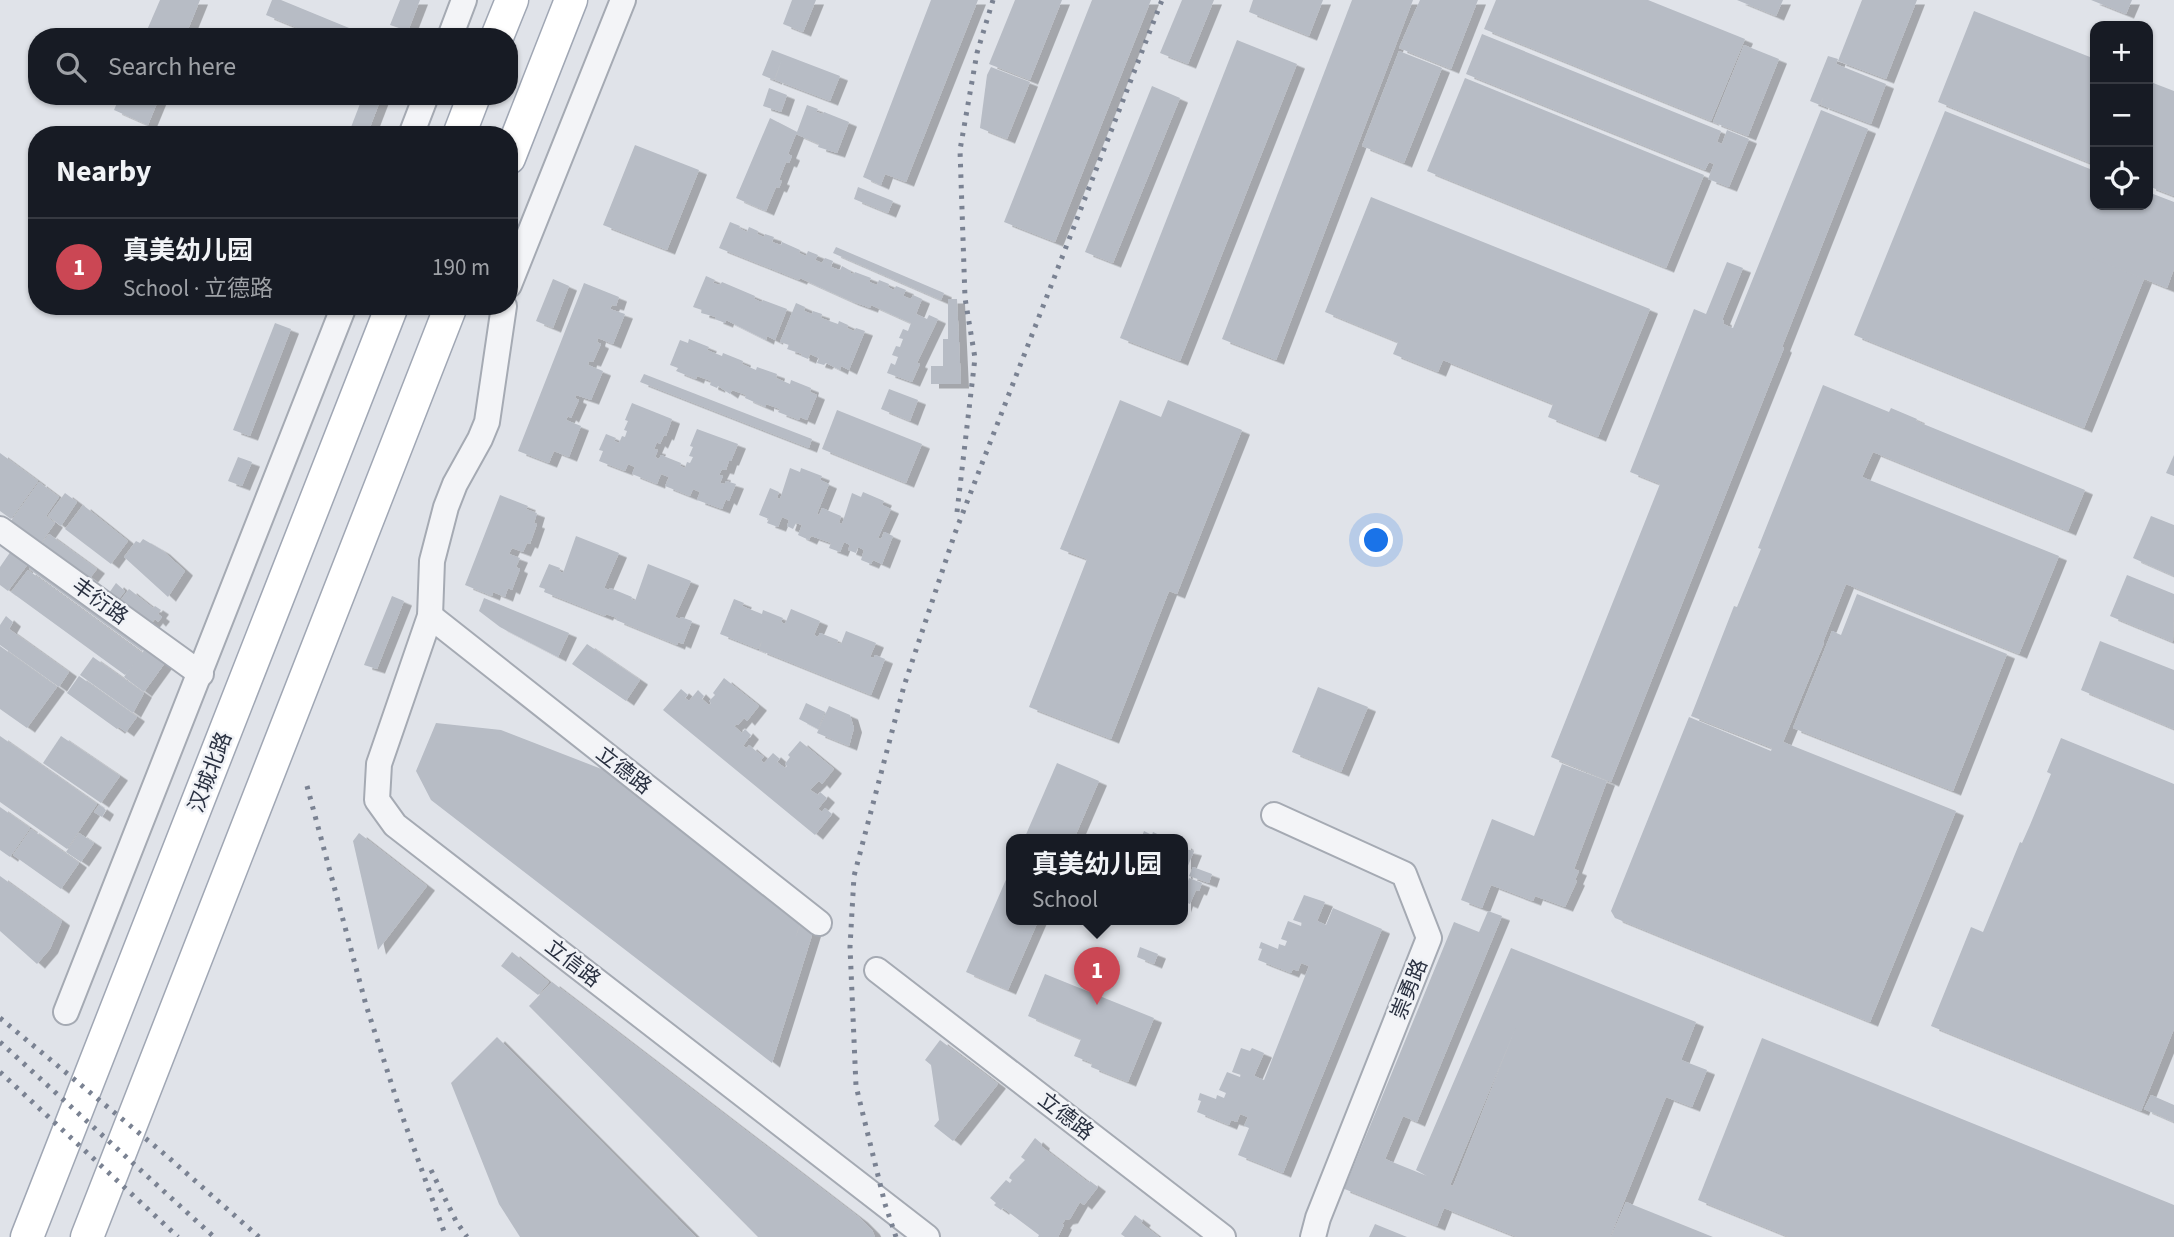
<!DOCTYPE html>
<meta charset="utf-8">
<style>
:root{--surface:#171b24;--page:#242831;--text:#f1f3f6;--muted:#9ea1a6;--line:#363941;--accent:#cb4754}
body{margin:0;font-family:"Source Sans 3","Noto Sans SC",sans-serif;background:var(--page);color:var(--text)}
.controls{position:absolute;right:21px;top:21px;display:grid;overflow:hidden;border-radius:14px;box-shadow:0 2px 5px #0004}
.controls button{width:63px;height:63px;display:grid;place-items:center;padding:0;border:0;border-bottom:2px solid var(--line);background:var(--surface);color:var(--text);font:35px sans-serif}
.you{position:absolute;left:1377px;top:541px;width:24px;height:24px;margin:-18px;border:5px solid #fff;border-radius:50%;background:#1a73e8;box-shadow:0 0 0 10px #1a73e833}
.badge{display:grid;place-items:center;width:46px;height:46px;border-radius:50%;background:var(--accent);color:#fff;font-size:23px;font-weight:700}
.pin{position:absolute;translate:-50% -58px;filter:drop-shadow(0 2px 4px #0008)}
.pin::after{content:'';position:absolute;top:37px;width:24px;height:21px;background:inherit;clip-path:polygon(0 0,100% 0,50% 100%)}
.popup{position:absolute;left:1006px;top:834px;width:182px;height:91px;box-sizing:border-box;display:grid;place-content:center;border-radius:14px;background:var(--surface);filter:drop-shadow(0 2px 5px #0005);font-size:23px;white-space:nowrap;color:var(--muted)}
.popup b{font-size:26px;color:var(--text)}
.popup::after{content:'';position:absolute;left:50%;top:100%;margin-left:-14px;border:14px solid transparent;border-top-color:var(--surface)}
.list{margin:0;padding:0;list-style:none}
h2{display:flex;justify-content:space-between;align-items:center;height:91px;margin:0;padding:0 28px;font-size:30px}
h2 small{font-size:23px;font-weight:400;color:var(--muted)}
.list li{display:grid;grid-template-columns:46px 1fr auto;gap:21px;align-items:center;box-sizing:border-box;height:98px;padding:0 28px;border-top:2px solid var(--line)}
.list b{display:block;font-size:26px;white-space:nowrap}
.list p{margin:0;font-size:23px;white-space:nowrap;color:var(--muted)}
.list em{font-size:23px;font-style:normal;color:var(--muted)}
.icon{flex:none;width:38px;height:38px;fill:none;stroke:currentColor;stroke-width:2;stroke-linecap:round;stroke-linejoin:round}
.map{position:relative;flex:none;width:2174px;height:1237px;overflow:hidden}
.search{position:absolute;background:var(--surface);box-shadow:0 2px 5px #0004;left:28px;top:28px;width:490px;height:77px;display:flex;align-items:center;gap:18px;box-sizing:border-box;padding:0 24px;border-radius:28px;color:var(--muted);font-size:26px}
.panel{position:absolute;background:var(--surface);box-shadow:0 2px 5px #0004;left:28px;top:126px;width:490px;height:189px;border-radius:28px}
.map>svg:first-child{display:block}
.building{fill:#b7bcc5;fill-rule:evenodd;filter:url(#shadow)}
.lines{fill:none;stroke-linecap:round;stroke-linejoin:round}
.minor-casing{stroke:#a5aab3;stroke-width:28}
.major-casing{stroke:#a0a7b4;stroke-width:35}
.minor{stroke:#f3f4f7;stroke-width:24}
.major{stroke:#fff;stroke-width:32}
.rail{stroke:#7a8292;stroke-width:5;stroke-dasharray:3.5 7;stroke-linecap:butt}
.labels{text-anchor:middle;stroke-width:5;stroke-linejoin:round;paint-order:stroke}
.street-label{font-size:21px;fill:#293040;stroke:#f0f2f6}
</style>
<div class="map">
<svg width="2174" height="1237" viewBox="0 0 2174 1237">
<defs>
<filter id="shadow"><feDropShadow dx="8" dy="4.5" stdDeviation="0" flood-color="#0004"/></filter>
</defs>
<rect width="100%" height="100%" fill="#e0e3e9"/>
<g class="building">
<polygon points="160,0 200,0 185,37 144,37"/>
<polygon points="272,0 281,0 371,37 320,37 266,15"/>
<polygon points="400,0 420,0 408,31 390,25"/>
<polygon points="792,0 816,0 803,32 783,24"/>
<polygon points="931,0 978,0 906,182 885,174 881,185 863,177"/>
<polygon points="1015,0 1062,0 1030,80 989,64"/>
<polygon points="1092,0 1151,0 1055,242 1004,222"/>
<polygon points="1182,0 1214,0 1188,64 1160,53"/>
<polygon points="1253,0 1323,0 1309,36 1249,12"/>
<polygon points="1352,0 1413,0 1276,360 1222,339"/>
<polygon points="1420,0 1478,0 1451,69 1399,48"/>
<polygon points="1496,0 1648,0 1745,39 1711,121 1484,29"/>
<polygon points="1737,0 1783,0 1776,16"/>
<polygon points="1862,0 1917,0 1886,79 1838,61"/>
<polygon points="2091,0 2132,0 2126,14"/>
<polygon points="1974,11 2095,59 2095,165 1938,102"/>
<polygon points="1482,34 1721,131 1717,142 1722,144 1727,130 1749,139 1729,187 1708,179 1714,164 1709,162 1705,170 1466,74"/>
<polygon points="1237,40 1297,64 1180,361 1120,338"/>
<polygon points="1744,45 1779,59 1748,136 1713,122"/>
<polygon points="772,50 840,76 830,101 775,80 782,59 774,80 762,75"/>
<polygon points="1399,51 1442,68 1404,163 1362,146"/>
<polygon points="1828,56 1838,59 1836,64 1886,84 1871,124 1821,105 1823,96 1820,105 1810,101"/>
<polygon points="991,67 1030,82 1007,139 980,128 987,75"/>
<polygon points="1465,78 1704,175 1666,268 1427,171"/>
<polygon points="2148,81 2174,91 2174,196 2148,186"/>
<polygon points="1152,86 1180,98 1113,263 1085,252"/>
<polygon points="769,88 787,95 781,112 763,106"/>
<polygon points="120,96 160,96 148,125 114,110"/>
<polygon points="363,96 382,96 367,135 348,135"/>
<polygon points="807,105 818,109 816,112 823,114 824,112 849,122 837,153 818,147 819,144 796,134 788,154 792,156 789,163 786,162 779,180 782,181 779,188 776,187 766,211 736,198 770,118 797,132"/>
<polygon points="1821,110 1868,129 1782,347 1784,348 1611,782 1551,757 1660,484 1630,472 1694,309 1706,314 1727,262 1743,268 1722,320 1724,321 1723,324 1733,328"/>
<polygon points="1945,111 2095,171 2095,205 2148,205 2148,192 2174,202 2174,269 2167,288 2079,253 2144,279 2084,428 1854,335"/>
<polygon points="635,145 699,170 667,250 603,225"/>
<polygon points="858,187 893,201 888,213 854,199"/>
<polygon points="1371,197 1650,309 1598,437 1548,417 1553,404 1443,360 1438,372 1393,354 1398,342 1325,312"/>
<polygon points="730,222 740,226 739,228 747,232 749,227 758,231 757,234 764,237 765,234 774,237 772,242 781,245 782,242 800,250 799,253 806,256 808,251 818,255 815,260 822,263 825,258 833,261 831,267 840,270 842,266 851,271 850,273 854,274 855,272 871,278 869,282 877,285 879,280 889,284 888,287 894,290 896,286 906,290 903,296 911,299 913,295 922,299 916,314 927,319 929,315 938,319 917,363 920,364 912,382 887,373 891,363 895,365 898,357 892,355 896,346 900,347 903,339 899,338 903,329 908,331 911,323 871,305 870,308 851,301 800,278 799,280 719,248"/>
<polygon points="836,247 944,293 941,300 833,253"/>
<polygon points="706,276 715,280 713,283 720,285 722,282 755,296 754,299 762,302 763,300 787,309 775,340 767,336 766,340 726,320 725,323 715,319 716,317 701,313 702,310 693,307"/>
<polygon points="553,279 569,286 553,328 536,321"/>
<polygon points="584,283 619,297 616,306 612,305 610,309 625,314 613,344 598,338 597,342 601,344 593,362 589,361 588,365 603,371 591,400 576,395 575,398 579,400 571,418 568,416 566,420 581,426 569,457 554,451 549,463 518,451"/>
<polygon points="948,299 957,299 961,384 931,384 931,366 943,366 943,339 948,339"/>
<polygon points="796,303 805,307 804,311 812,314 813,311 822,314 821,318 838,324 839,321 848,325 847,328 854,331 856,328 865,331 849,370 841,366 840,370 826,363 824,365 817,363 819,358 810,354 808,359 801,356 802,354 787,349 789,345 780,342"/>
<polygon points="275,323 291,329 250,436 233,430"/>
<polygon points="689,339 709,347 707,350 722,356 723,353 743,361 742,364 756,370 757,367 777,374 776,378 790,384 791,380 811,388 810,392 817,395 807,420 800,417 799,420 778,412 780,409 766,404 766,407 745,398 746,395 732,390 730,394 718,386 717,388 710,385 711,381 697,376 696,379 676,371 678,368 670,365 680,340 688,343"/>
<polygon points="644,374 812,439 809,448 640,382"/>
<polygon points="1823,385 1889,412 1891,408 1917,419 1916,421 2085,490 2068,531 1873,452 1862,477 2059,556 2019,654 1846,584 1823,642 1824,643 1783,742 1956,811 1870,1022 1615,918 1611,911 1689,717 1771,751 1772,748 1691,716 1734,606 1737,607 1761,549 1758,548"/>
<polygon points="889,389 918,400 910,421 881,409"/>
<polygon points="1120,400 1161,417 1168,400 1242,430 1177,594 1169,591 1111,739 1029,707 1087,559 1060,549"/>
<polygon points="632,403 672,419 666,436 664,435 660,444 657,442 654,449 658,450 655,457 659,459 661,455 681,463 680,466 685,468 687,462 690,463 693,457 689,456 693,447 690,446 697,429 738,444 731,461 729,461 726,470 722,469 719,475 723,476 720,483 725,484 726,481 736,484 729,501 726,499 722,509 697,500 700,492 693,489 690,496 665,486 669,477 661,474 657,484 632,474 635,467 628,464 625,471 599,461 603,451 599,450 606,434 616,438 614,441 619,443 622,436 625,437 627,431 624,430 628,421 625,420"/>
<polygon points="837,410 922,444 906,483 822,449"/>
<polygon points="0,453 38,481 11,519 0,511"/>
<polygon points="2174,455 2174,476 2166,473"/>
<polygon points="238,457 252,462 242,486 228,481"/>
<polygon points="790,468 800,472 801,468 822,476 820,480 829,484 817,514 819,515 822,508 841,516 839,523 842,524 852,493 861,497 863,492 884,501 882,505 891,509 878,538 881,539 884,532 893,536 882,564 873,560 871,564 861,560 864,550 858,547 856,553 848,550 850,545 844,542 840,552 829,548 831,543 811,536 809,540 798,535 802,525 796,523 793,529 787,526 789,520 782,517 778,527 767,523 769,519 759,515 770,488 779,492 777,498 780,499"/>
<polygon points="39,482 59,497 46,516 55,523 41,543 11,521"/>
<polygon points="65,493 77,502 61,526 48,516"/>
<polygon points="500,495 528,506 526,509 537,513 534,523 537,524 530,544 527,543 523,552 512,548 509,554 520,558 516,567 520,569 512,590 508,588 505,597 493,592 492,596 465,585"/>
<polygon points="83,505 128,541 111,564 65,529"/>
<polygon points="2151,516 2174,525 2174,576 2133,558"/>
<polygon points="49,534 97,569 90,578 42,543"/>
<polygon points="576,536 619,553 604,588 609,590 610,588 632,597 631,599 635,601 648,564 691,581 675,617 680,619 681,617 692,621 683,644 678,642 677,645 616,620 617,618 606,614 605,616 544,592 545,589 539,587 549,564 560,568 559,571 563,573"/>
<polygon points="143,539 162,550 185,571 168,597 124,557 136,541 140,543"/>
<polygon points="11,551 28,564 8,591 0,585 0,567"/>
<polygon points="31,566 144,648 142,651 29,569"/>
<polygon points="28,570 142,653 145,649 165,663 144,692 124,677 135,662 125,675 11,592"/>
<polygon points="2127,575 2174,594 2173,642 2110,616"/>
<polygon points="116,583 125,591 118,600 109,593"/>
<polygon points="129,589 153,608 155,606 161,610 158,614 162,617 158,622 155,619 151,624 120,601"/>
<polygon points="1857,594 2007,654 1953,791 1793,728 1832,631 1841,635"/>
<polygon points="392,596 404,601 377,669 364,665"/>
<polygon points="484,598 569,633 558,657 500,627 479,611"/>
<polygon points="734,599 744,603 742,606 762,614 763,610 783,618 781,622 785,624 791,609 820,621 814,635 818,637 820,633 838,640 837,643 841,644 846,631 876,643 870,657 874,658 875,655 885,659 871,695 759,650 762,641 758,649 720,634"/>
<polygon points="6,616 13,622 9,629 69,672 59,687 0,645 0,625"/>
<polygon points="2100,641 2174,670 2174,729 2081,690"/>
<polygon points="587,644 640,680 626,701 572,664"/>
<polygon points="0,646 57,687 27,728 0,709"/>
<polygon points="93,657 144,693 133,713 80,675"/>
<polygon points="79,676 137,717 126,732 119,727 117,729 67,693"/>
<polygon points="724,678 759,706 747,721 744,718 738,725 737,724 734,726 742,733 745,729 751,735 743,746 747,748 749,745 756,751 764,757 761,760 764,763 773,753 780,759 777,762 785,768 787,766 785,764 790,757 788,755 800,741 834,769 822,784 819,781 810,790 818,795 820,792 827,798 818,809 822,812 825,808 832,814 815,835 663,710 681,689 688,695 685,698 689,701 698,690 704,696 702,699 709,705 711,703 709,701 715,695 713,693"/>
<polygon points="1318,687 1368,707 1341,772 1292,752"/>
<polygon points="806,703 825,712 818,729 799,719"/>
<polygon points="829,706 850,715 854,728 849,746 817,733"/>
<polygon points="436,723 501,730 617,775 801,920 795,939 802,920 814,929 772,1063 431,800 416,771"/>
<polygon points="0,736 97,804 67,849 0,802"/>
<polygon points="61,736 120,776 101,803 43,763"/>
<polygon points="2061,738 2174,784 2174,1029 2141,1111 1931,1026 1971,927 1983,932 2020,842 2022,843 2030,825 2051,774 2047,772"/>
<polygon points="1057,763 1099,781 1074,839 1024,839"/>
<polygon points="1562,764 1607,781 1574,869 1579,871 1575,880 1577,881 1565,907 1535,896 1533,901 1491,885 1482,908 1461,900 1492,819 1534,836"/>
<polygon points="99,805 106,810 102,817 94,812"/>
<polygon points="0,807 30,828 10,857 0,850"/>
<polygon points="31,829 79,863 61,889 13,855"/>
<polygon points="1144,831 1152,835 1153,832 1164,837 1163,839 1141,839"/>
<polygon points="79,833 94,843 81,862 66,852"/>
<polygon points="359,833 427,886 378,950 353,841"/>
<polygon points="1183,844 1186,846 1185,849 1194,851 1183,878"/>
<polygon points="1193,867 1212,874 1209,883 1189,876"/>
<polygon points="1011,868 1011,919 1039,919 1008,990 966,972"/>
<polygon points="0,876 62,921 50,949 37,964 0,931"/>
<polygon points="1189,878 1202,883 1199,891 1196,890 1190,904 1185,902 1183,908 1183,879 1188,881"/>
<polygon points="1304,895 1325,902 1317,921 1326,925 1333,908 1382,929 1283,1173 1238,1155 1249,1128 1244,1126 1248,1117 1240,1114 1237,1122 1231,1120 1229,1125 1197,1112 1201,1101 1198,1100 1200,1093 1216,1099 1217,1095 1224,1098 1226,1093 1219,1090 1227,1072 1240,1077 1241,1075 1232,1072 1241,1048 1250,1051 1252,1048 1264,1053 1254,1076 1264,1080 1309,966 1301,963 1298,971 1293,969 1291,973 1258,960 1262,949 1259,948 1261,942 1278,949 1279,944 1285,946 1287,941 1281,939 1288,921 1301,926 1302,923 1293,920"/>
<path d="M1488 911 1502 916 1417 1122 1403 1116 1385 1159 1427 1176 1416 1170 1511 948 1696 1022 1681 1060 1707 1070 1692 1107 1666 1097 1610 1237H1517L1444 1208 1437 1226 1342 1188 1345 1182H1347L1454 922 1479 932ZM1516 1027 1453 1186 1450 1185Z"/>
<polygon points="1140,947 1158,954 1154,964 1137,957"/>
<polygon points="512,952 549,982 538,995 501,966"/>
<polygon points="1045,974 1154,1018 1128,1082 1091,1067 1092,1063 1074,1056 1081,1039 1028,1016"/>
<polygon points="552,982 860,1218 872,1230 875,1237 758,1237 529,1006"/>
<polygon points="497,1037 696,1237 520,1237 499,1204 451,1083"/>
<polygon points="1762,1038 2174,1205 2174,1237 1789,1237 1698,1200"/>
<polygon points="940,1040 998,1084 953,1141 934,1126 939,1120 931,1065 925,1060"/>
<polygon points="2151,1095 2174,1105 2174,1122 2144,1109"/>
<polygon points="1035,1138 1042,1144 1041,1146 1089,1183 1090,1181 1098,1187 1084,1205 1080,1202 1070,1219 1065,1220 1062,1224 1064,1225 1058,1237 1038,1237 1039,1235 1003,1208 1001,1210 994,1205 996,1203 990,1198 1006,1180 1010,1183 1012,1180 1009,1178 1011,1174 1025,1160 1021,1157"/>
<polygon points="1626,1202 1713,1237 1611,1237"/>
<polygon points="1135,1215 1143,1221 1141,1223 1159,1237 1125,1237 1121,1234"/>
<polygon points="1375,1224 1407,1237 1369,1237"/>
</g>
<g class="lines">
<defs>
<g id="minor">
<polyline points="450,37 464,0"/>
<polyline points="411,135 426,96"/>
<polyline points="509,285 623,0"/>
<polyline points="504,306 487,422 480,439 455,484 446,507 432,561 430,616 379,764 377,800 395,825 927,1237"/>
<polyline points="0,529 201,674"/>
<polyline points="430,616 819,923"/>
<polyline points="1274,815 1404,874 1429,938 1318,1218 1313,1237"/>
<polyline points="877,970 1223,1237"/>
<polyline points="66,1012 344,306"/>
</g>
<g id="major">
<polyline points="497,37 512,0"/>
<polyline points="459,135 474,96"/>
<polyline points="509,158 571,0"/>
<polyline points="27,1237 392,306"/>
<polyline points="87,1237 451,306"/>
</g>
</defs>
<use href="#minor" class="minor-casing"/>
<use href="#major" class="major-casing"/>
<use href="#minor" class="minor"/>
<use href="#major" class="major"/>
<g class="rail">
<polyline points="957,512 975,358 965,298 960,150 977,53 993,0"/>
<polyline points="307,786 366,1005 399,1107 446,1237"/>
<polyline points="0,1018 168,1157 259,1237"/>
<polyline points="0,1042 214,1237"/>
<polyline points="0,1072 178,1237"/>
<polyline points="431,1170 456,1221 467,1237"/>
<polyline points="896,1237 885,1204 856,1086 850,947 854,876 904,686 955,533 1162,0"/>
</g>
</g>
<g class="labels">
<g class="street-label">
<text transform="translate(100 601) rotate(36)" y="7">丰衍路</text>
<text transform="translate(624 770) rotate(38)" y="7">立德路</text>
<text transform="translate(210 772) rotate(-69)" y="7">汉城北路</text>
<text transform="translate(573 963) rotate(38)" y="7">立信路</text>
<text transform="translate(1409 989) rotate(-68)" y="7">崇勇路</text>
<text transform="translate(1066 1116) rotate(38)" y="7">立德路</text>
</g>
</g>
</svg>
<div class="controls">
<button>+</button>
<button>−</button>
<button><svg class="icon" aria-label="locate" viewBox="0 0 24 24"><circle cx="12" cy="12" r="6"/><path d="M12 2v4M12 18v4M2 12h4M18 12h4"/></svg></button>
</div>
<div class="you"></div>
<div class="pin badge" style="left:1097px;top:1005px">1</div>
<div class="popup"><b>真美幼儿园</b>School</div>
<div class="search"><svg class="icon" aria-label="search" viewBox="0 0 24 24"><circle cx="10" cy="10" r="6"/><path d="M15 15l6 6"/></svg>Search here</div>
<section class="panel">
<h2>Nearby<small></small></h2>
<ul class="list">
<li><span class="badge">1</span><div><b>真美幼儿园</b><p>School · 立德路</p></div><em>190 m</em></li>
</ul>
</section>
</div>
